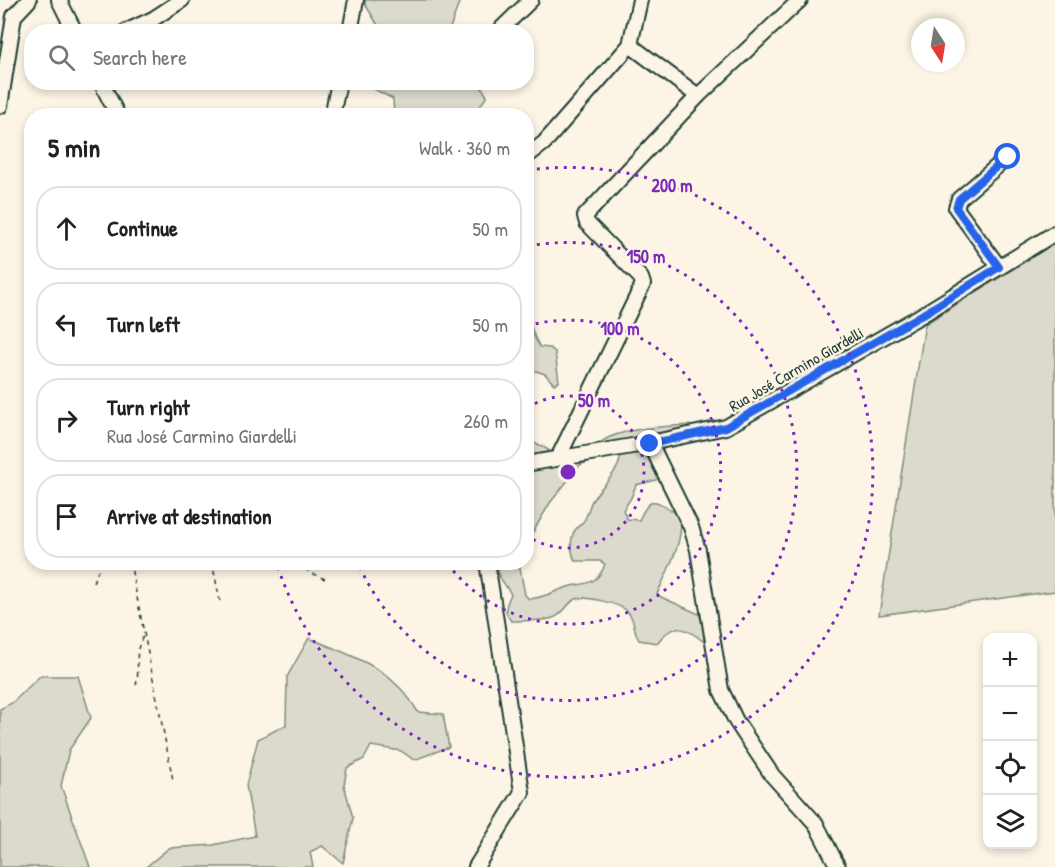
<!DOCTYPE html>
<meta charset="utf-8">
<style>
:root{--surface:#fff;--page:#f6f6f6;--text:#222;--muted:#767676;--line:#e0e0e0}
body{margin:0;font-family:"Patrick Hand",sans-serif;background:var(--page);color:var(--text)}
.controls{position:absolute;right:18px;bottom:18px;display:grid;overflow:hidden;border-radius:12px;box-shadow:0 3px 9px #0003}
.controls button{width:54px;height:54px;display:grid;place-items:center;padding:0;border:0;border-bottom:2px solid var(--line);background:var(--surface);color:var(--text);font:30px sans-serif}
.compass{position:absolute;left:911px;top:18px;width:54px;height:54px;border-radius:50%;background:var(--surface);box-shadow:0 3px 9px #0003;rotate:168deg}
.stop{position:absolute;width:18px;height:18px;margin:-14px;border:4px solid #2563eb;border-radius:50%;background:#fff}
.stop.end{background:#2563eb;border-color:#fff;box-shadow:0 2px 6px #0008}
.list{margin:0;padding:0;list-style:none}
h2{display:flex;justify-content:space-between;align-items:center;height:78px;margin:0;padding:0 24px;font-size:26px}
h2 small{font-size:20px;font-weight:400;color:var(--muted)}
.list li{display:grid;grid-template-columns:39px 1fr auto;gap:18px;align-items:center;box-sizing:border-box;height:84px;margin:0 12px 12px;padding:0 12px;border:2px solid var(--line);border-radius:24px}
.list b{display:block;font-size:22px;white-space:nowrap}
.list p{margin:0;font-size:20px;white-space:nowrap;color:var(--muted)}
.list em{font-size:20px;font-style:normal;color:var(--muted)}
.icon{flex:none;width:33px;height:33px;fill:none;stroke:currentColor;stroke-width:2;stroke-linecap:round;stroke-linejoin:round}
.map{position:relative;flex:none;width:1055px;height:867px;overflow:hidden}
.search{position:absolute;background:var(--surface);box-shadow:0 3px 9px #0003;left:24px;top:24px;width:510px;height:66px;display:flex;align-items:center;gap:15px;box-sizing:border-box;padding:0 21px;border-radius:24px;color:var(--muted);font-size:22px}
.panel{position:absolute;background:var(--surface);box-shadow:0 3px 9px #0003;left:24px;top:108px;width:510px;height:462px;border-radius:24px}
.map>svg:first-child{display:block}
.green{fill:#dcdacc;stroke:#7e8c80;stroke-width:1.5}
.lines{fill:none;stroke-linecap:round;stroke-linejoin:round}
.minor-casing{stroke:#1f3d34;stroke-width:18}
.path{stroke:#1f3d34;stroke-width:1.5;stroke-dasharray:4.5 4.5;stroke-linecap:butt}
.minor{stroke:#fcf5e5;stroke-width:14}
.route{stroke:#2563eb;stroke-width:8}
.ring{fill:none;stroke:#7b2cbf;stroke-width:3;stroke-dasharray:3 6}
.labels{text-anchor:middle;stroke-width:5;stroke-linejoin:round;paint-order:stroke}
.street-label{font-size:16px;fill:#1f3d34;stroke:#fcf5e5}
.centre{fill:#7b2cbf;stroke:#fcf5e5;stroke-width:3}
.ring-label{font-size:18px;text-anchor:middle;font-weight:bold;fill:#7b2cbf;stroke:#fcf5e5;stroke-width:5;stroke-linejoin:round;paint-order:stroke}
</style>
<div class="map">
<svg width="1055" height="867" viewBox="0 0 1055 867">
<rect width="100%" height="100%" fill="#fcf5e5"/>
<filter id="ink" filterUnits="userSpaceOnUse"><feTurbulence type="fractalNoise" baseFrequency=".0167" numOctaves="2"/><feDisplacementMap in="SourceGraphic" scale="12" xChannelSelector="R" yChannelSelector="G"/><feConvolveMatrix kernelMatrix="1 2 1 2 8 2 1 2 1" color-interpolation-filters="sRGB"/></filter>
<g filter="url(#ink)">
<g class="green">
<polygon points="365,0 460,0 449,31 375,32 379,27 365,4"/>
<polygon points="370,83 479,83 487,96 474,115 394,115 393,99 372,88"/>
<polygon points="1055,243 1055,591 879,615 925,324"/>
<path d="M526 288C529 307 528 330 540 347L550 348 555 352 559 382 554 384 545 374 527 368Z"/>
<path d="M689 425 686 432 653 452 663 474 656 480 636 485 631 498 623 510 627 519 639 520C654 487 658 507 681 515 683 543 669 568 657 594L661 597 699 614 703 624 704 642C685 626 673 622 657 643L639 640C633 631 636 620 627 611 620 604 582 594 574 600 566 605 563 615 553 618 541 622 524 620 511 621 503 611 506 605 511 594L499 576 497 563H519L525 595 529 599C545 598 556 590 571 586 579 584 587 585 594 580 600 576 603 570 605 564L600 561H575C571 552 569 537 576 529 579 525 583 523 585 519 588 513 589 506 592 501 599 487 623 470 620 453L615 451 580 465 550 503 527 542V441L542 446 559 457 573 449C594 455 593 444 610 437 636 427 662 427 689 425Z"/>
<path d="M309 638C354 657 392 667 418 712L443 714 449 747 414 760 401 751 371 746 364 759 347 768 344 785 353 818 343 863 322 846 310 852 313 867H146L169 848 213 845 255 836 246 785 258 739 286 725 287 677Z"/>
<polygon points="40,676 78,676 91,718 69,750 61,786 90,867 0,867 0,709 12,703"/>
</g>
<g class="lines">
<defs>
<g id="minor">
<polyline points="59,0 75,32"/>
<polyline points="502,28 531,0"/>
<polyline points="125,32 153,19 182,0"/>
<polyline points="350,32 356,0"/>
<polyline points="630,45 698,96 800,0"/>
<polyline points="101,82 118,116"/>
<polyline points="0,106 14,16 29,0"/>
<polyline points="332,116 339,82"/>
<polyline points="526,157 544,143 630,45 640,0"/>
<polyline points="999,267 956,208 959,199 1008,157"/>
<polyline points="650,443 691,527 698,550 721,690 736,721 772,775 816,824 838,867"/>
<polyline points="558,458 643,284 641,278 587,223 585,216 698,96"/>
<polyline points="526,464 650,443 726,427 920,316 1055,233"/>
<polyline points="476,867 522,792 487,562"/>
</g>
</defs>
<use href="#minor" class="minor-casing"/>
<g class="path">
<polyline points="130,562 173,780"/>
<polyline points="212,562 220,601"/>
<polyline points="299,562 309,572 327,580"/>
<polyline points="93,582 102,562"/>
<path d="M136 685C141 666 132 653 144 635"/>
</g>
<use href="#minor" class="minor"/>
</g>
</g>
<g class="lines" filter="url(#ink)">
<polyline class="route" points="650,444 726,427 920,316 999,267 956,208 959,199 1008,157"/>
</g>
<g class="ring">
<path d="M527 408A76 76 0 1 1 527 536"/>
<path d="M527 326A152 152 0 1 1 447 563"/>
<path d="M528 246A229 229 0 1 1 358 563"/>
<path d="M528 170A305 305 0 1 1 277 564"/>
</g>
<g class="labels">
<g class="street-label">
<text transform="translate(796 369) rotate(-30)" y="6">Rua José Carmino Giardelli</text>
</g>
</g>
<circle cx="568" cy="472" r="9" class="centre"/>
<g class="ring-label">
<text x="672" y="192">200 m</text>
<text x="646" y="263">150 m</text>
<text x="620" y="335">100 m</text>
<text x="594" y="407">50 m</text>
</g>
</svg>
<div class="controls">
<button>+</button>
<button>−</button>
<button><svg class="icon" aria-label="locate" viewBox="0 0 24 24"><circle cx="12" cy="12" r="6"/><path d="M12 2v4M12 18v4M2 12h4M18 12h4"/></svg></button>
<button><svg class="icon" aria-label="layers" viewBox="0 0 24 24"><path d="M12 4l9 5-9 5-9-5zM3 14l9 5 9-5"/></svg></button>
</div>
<svg class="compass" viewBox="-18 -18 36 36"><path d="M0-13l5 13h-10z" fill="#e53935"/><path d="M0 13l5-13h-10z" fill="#767676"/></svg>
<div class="stop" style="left:1008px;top:157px"></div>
<div class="stop end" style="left:650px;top:444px"></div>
<div class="search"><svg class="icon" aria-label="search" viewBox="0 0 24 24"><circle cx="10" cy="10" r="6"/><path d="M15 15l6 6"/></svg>Search here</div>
<section class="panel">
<h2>5 min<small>Walk · 360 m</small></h2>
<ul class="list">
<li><svg class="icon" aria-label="ahead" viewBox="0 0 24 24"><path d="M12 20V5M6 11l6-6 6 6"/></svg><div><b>Continue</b></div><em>50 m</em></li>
<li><svg class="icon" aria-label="left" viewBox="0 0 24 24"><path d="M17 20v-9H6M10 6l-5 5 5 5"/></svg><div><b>Turn left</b></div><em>50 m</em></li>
<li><svg class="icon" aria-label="right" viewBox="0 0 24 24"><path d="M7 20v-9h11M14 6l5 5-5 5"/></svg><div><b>Turn right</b><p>Rua José Carmino Giardelli</p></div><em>260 m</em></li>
<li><svg class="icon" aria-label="arrive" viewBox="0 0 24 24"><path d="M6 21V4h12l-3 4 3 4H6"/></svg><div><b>Arrive at destination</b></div></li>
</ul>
</section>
</div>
